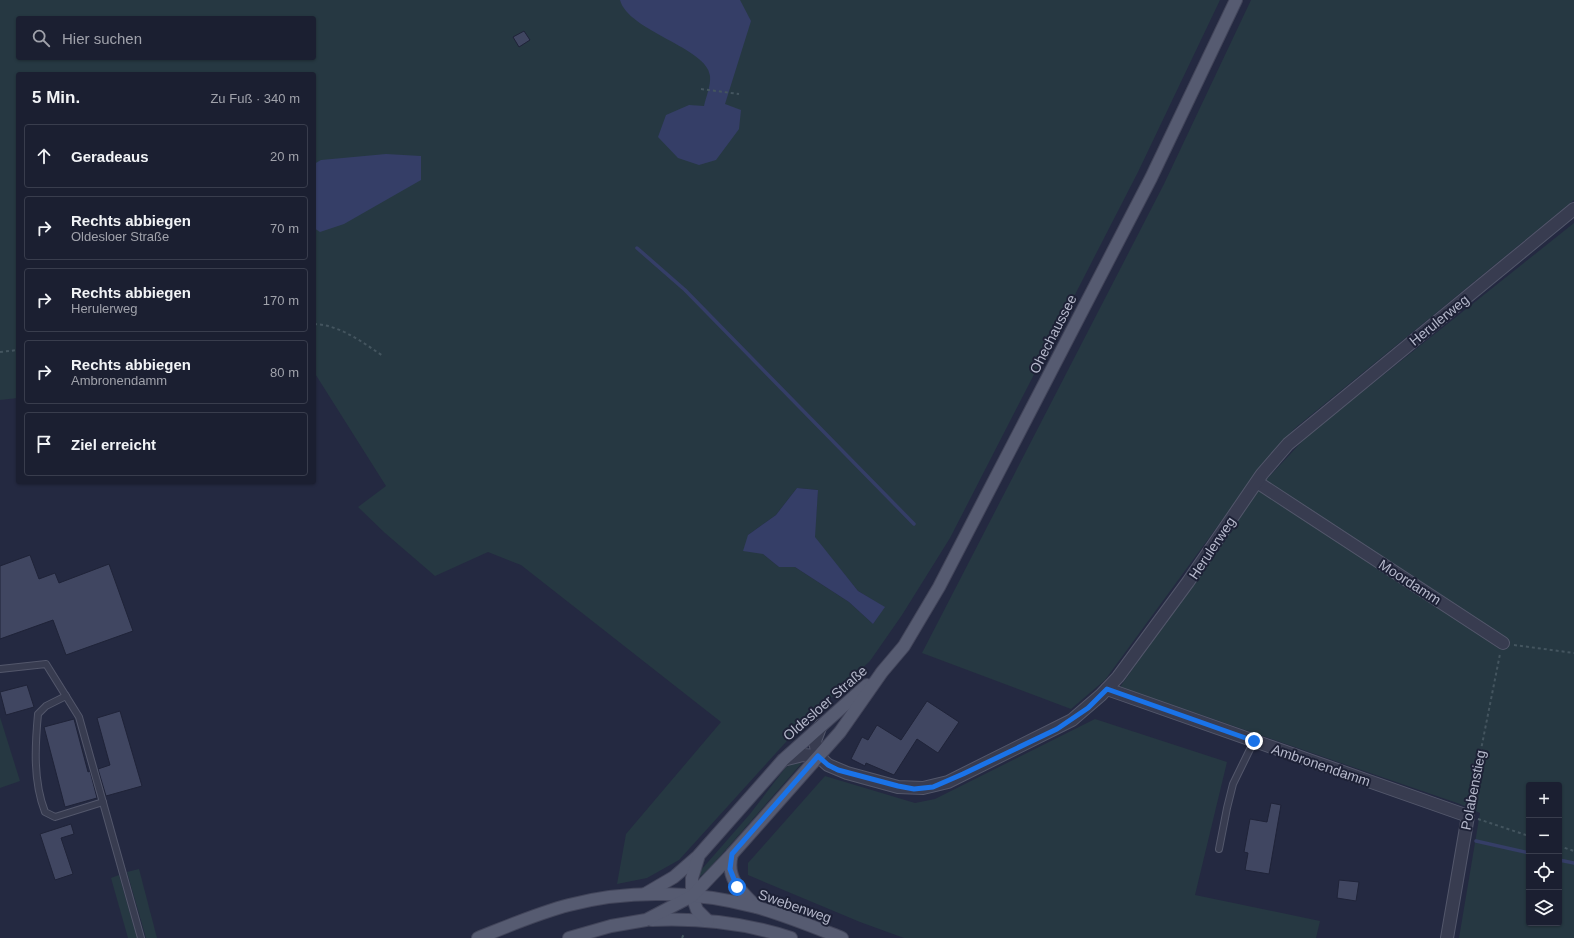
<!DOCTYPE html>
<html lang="de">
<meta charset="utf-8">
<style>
:root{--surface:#1b1f31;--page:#282c3d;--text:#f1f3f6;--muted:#a0a2ab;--line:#393d4d}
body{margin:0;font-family:Arial,sans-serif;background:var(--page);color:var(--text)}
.controls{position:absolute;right:12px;bottom:12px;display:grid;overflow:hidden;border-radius:4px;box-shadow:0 1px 3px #0004}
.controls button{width:36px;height:36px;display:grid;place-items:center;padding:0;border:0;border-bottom:1px solid var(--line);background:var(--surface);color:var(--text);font:20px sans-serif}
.stop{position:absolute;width:12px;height:12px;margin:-9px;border:3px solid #1a73e8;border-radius:50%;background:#fff}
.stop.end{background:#1a73e8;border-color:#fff;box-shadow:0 1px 4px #0008}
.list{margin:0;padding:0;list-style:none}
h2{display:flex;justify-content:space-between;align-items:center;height:52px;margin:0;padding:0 16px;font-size:17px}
h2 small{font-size:13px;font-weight:400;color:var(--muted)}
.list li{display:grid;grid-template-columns:26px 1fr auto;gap:12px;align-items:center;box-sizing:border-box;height:64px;margin:0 8px 8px;padding:0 8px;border:1px solid var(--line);border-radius:4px}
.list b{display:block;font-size:15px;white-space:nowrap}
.list p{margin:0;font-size:13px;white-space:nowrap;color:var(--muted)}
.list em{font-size:13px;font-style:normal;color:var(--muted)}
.icon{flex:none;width:22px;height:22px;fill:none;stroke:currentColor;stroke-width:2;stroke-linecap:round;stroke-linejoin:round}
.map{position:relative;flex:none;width:1574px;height:938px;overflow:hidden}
.search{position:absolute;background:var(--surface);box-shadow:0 1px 3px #0004;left:16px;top:16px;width:300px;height:44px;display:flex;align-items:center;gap:10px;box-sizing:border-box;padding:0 14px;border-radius:4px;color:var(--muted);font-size:15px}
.panel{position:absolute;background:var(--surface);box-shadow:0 1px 3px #0004;left:16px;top:72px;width:300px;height:412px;border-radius:4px}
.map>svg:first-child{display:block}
.green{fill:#263842;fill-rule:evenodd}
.water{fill:#353e67}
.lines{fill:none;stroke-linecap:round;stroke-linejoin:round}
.stream{stroke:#353e67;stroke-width:3.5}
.building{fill:#404661;stroke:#1f2338}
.service-casing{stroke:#53576b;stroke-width:8}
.minor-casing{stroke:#53576b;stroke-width:14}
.primary-casing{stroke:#42455a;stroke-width:14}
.path{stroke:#44555f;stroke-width:2;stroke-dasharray:3 3;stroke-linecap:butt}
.service{stroke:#383c50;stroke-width:6}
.minor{stroke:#383c50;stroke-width:12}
.primary{stroke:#565b71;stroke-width:12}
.route{stroke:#1a73e8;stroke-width:5}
.labels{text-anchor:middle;stroke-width:4;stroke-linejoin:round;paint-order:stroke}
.street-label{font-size:14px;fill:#b5b8cb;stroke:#1d2136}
</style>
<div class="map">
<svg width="1574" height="938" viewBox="0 0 1574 938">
<rect width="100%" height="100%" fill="#242941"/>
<g class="green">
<path d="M0 0H1220L1138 172 950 538 902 615 870 661 795 732 679 860 647 878 617 884 626 834 721 722 521 565 488 552 435 576 385 533 358 507 386 486 314 372V74H18V398L0 400ZM18 18H314V58H18ZM797 488 818 490 814 537 858 591 884 607 873 624 849 602 795 567H779L763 554 748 535 776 515Z"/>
<polygon points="1251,0 1574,0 1574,200 1294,429 1258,471 1105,680 1071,709 922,653 1164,184"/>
<path d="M1574 223V938H1459L1480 813 1460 804 1120 687 1266 480 1308 435ZM1529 785H1559V923H1529Z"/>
<polygon points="0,717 20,781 0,788"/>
<polygon points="1095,719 1227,762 1195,895 1320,921 1316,938 904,938 860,922 748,875 748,863 825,776 915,803 935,799"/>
<polygon points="800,761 801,764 708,870 698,878 701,870 750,814 786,767"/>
<polygon points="139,869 157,938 146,938 127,872"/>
<polygon points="119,875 137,938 128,938 111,878"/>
</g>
<g class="water">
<path d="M620 0H740L751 21 725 104 741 110 739 129 716 160 699 165 678 158 658 137 666 115 689 105 704 106C706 97 711 85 710 76 708 48 628 31 620 0Z"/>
<polygon points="386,154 421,156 421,180 344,224 320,232 314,228 314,164 321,160"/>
<polygon points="797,488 818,490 815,537 858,591 885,607 873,624 849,602 795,567 779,567 763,554 743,551 748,535 776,515"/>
</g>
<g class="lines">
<g class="stream">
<polyline points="637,248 685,290 914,524"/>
<polyline points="1476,841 1529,853"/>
<polyline points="1559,860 1574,863"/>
</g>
</g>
<g class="building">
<polygon points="524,31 530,40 519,47 513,37"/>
<polygon points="30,555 39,579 55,573 59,583 109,564 133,631 66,655 53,620 0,639 0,566"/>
<polygon points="27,685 34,707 6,715 0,692"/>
<polygon points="927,701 959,722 938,753 917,739 894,775 866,763 865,766 851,759 862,737 868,740 877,725 901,740"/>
<polygon points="120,711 142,786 106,796 98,769 110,765 97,718"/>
<polygon points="74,719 88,772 90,771 97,798 65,807 44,727"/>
<polygon points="1271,803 1281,805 1269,874 1245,870 1248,853 1244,852 1250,819 1267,822"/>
<polygon points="71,824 74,834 61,838 73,874 55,880 40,834"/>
<polygon points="1339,880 1359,882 1356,901 1337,898"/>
</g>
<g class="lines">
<defs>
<g id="service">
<polyline points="0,669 46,664 79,717 141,938"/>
<path d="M66 696 46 706 38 714C35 746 33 781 45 812L55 817 103 802"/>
<polyline points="1219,849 1227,808 1233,784 1254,741"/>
</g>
<g id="minor">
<polyline points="1257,482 1503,643"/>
<polyline points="1107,689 1468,816 1447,938"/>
<polyline points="818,756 815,741 821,725"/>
<polyline points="783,760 803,755 818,756 828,765 847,773 898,787 923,788 948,782 1072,720 1101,695 1118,677 1188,582 1262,474 1288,444 1574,209"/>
</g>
<g id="primary">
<path d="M732 854C725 878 741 892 757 907"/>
<polyline points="645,894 674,877 697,857"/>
<path d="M652 920C699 918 746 923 791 938"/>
<polyline points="708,921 697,910 692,896 692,878 699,855 783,760 867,685"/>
<path d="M478 938C508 926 538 913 569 905 629 889 696 891 756 907 785 915 814 927 842 938"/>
<polyline points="569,938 611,926 646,920 692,896 732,854 840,732 882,672 904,646 939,587 1151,178 1236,0"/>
</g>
</defs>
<use href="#service" class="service-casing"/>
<use href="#minor" class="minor-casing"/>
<use href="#primary" class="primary-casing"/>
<g class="path">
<polyline points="701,89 739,94"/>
<path d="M314 324C340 325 362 342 383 356"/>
<polyline points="0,352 18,350"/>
<polyline points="1514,645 1574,653"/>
<polyline points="1470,805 1500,654"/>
<polyline points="1478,819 1529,836"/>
<polyline points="1559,846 1574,851"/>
<polyline points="682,938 684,934"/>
</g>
<use href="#service" class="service"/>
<use href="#minor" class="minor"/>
<use href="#primary" class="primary"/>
</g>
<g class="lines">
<polyline class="route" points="737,887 730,869 732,854 818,756 828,765 838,770 898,786 914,789 933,787 963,774 1057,729 1088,708 1107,689 1254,741"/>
</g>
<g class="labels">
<g class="street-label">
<text transform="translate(1439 320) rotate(-39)" y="5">Herulerweg</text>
<text transform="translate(1053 334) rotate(-63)" y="5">Ohechaussee</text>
<text transform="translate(1212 548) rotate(-56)" y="5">Herulerweg</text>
<text transform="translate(1410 582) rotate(33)" y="5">Moordamm</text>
<text transform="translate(825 703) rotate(-41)" y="5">Oldesloer Straße</text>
<text transform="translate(1321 765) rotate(19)" y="5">Ambronendamm</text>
<text transform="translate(1473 790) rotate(-79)" y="5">Polabenstieg</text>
<text transform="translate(795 906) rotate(19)" y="5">Swebenweg</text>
</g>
</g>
</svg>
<div class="controls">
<button>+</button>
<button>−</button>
<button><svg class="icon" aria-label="locate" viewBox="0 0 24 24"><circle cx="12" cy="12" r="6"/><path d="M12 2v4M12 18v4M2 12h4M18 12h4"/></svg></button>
<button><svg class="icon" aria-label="layers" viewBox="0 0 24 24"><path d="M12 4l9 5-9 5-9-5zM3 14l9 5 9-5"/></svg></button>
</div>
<div class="stop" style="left:737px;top:887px"></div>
<div class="stop end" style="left:1254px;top:741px"></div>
<div class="search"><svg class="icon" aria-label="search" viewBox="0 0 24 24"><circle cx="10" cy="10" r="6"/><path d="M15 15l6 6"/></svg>Hier suchen</div>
<section class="panel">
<h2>5 Min.<small>Zu Fuß · 340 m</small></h2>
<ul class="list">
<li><svg class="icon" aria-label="ahead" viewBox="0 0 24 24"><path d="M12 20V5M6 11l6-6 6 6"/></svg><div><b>Geradeaus</b></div><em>20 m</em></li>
<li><svg class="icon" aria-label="right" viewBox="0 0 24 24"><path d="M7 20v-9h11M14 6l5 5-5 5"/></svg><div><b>Rechts abbiegen</b><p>Oldesloer Straße</p></div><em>70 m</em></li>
<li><svg class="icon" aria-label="right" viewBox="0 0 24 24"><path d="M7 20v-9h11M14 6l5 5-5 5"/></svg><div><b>Rechts abbiegen</b><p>Herulerweg</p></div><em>170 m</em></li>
<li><svg class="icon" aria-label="right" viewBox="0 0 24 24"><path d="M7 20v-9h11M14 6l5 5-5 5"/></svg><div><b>Rechts abbiegen</b><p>Ambronendamm</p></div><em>80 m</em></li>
<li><svg class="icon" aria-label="arrive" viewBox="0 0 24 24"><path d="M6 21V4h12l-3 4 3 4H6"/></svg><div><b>Ziel erreicht</b></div></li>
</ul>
</section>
</div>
